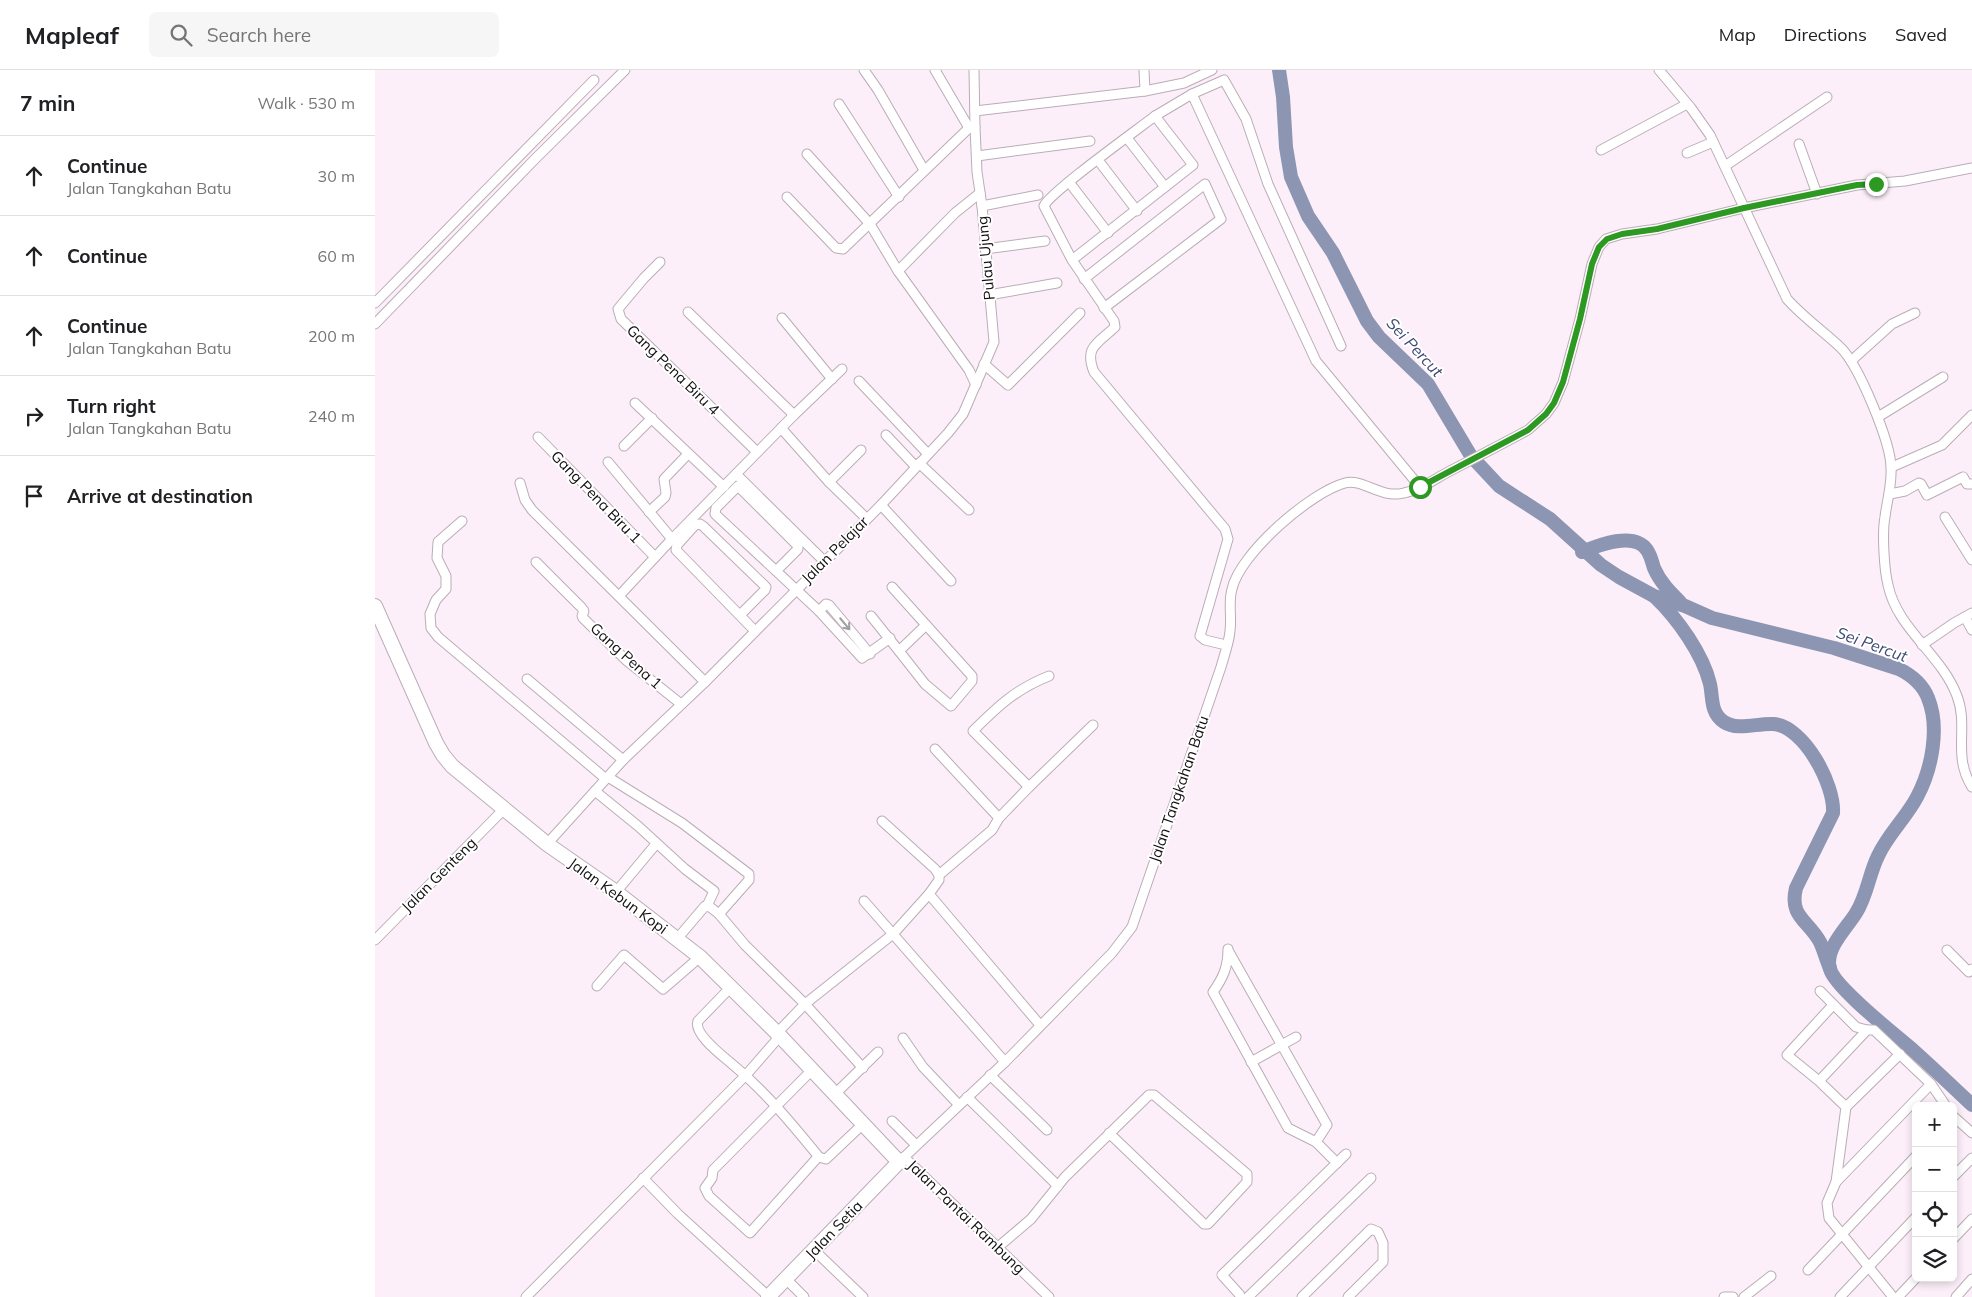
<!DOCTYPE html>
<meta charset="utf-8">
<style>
:root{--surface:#fff;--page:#f6f6f6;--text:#202124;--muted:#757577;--line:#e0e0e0}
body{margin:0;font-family:Mulish,sans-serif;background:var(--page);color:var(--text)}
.controls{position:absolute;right:15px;bottom:15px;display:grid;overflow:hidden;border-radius:8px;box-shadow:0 2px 8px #0003}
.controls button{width:45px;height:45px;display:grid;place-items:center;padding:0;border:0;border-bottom:1px solid var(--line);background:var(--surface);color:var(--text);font:25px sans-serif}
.stop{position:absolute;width:15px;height:15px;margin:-11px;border:4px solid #2d9822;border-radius:50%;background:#fff}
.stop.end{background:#2d9822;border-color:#fff;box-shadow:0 1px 5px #0008}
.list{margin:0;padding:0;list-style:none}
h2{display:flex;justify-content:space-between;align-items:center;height:65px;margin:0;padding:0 20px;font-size:21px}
h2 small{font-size:16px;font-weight:400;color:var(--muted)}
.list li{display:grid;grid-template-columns:32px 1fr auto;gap:15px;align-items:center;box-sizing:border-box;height:80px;padding:0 20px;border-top:1px solid var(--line)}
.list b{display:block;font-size:19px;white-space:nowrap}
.list p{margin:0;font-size:16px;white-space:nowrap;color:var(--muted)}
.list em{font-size:16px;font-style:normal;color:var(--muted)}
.icon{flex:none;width:28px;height:28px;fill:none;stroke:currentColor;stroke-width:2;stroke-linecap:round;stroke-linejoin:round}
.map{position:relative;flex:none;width:1597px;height:1227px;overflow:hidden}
header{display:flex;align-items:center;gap:30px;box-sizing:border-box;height:70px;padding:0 25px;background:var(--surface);border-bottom:1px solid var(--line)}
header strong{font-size:24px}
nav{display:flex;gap:28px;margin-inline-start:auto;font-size:18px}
.search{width:350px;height:45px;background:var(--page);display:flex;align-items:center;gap:12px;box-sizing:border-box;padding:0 18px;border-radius:8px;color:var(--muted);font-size:19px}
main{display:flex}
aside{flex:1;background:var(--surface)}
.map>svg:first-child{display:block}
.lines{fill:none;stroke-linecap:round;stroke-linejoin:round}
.river{stroke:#8c96b2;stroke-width:14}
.street-casing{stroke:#baadb6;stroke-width:11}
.primary-casing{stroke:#baadb6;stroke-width:16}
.street{stroke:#fff;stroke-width:9}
.primary{stroke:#fff;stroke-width:14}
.oneway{stroke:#a09e9f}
.route{stroke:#2d9822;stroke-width:6}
.labels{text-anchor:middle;stroke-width:4;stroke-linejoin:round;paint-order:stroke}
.street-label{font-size:15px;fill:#110d10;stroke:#fff}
.water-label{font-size:16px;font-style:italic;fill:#3b4872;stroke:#fff}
</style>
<header>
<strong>Mapleaf</strong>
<div class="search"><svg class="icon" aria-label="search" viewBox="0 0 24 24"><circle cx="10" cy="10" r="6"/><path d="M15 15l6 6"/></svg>Search here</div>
<nav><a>Map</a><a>Directions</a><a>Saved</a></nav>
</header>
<main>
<aside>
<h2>7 min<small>Walk · 530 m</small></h2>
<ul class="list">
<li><svg class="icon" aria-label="ahead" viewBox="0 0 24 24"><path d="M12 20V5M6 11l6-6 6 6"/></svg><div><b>Continue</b><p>Jalan Tangkahan Batu</p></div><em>30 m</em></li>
<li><svg class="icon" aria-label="ahead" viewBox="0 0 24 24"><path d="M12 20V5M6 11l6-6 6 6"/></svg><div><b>Continue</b></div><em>60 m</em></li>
<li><svg class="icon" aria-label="ahead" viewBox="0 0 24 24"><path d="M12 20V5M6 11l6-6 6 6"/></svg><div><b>Continue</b><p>Jalan Tangkahan Batu</p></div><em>200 m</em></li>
<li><svg class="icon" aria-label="right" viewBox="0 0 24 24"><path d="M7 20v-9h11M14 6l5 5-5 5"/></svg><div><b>Turn right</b><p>Jalan Tangkahan Batu</p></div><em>240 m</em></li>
<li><svg class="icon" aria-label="arrive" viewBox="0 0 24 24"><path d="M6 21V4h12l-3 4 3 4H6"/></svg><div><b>Arrive at destination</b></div></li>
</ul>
</aside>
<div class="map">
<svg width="1597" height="1227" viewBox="0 0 1597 1227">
<rect width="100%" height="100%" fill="#fdeff9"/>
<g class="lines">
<g class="river">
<path d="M904 0 908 27 911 77 916 107 933 146 958 183 992 251 1004 267 1053 314 1096 386 1124 416 1175 449 1226 495 1244 507 1279 526 1310 536 1337 548 1459 578 1524 599C1536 605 1548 615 1553 628 1565 657 1557 699 1542 727 1531 748 1513 764 1503 786 1494 804 1492 826 1481 843 1472 858 1449 879 1455 899 1460 918 1522 966 1539 981 1558 998 1578 1017 1597 1035"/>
<path d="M1207 482C1224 475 1259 461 1272 480 1276 486 1277 492 1279 498 1285 512 1295 522 1305 532"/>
<path d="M1280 527C1302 548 1328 584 1335 614 1338 627 1335 643 1349 652 1363 661 1382 653 1398 654 1429 656 1460 715 1458 743L1421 818C1414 847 1433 850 1445 872 1449 880 1451 890 1455 898"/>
</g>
<defs>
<g id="street">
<polyline points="489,0 503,20 549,100"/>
<polyline points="560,0 594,58"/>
<polyline points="769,0 770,21"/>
<path d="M1284 0 1316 38 1335 65 1412 229C1428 247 1448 261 1465 277 1484 295 1516 373 1516 398 1517 415 1512 430 1510 447 1507 462 1509 499 1513 515 1522 559 1567 585 1582 626 1594 657 1577 686 1597 717"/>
<polyline points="817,24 941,291 1045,417"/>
<polyline points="464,34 524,127"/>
<polyline points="600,41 770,21 809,13 837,0"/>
<polyline points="780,46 817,24 849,10 871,49 893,114 966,276"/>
<polyline points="752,68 790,117"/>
<polyline points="1424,74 1442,124"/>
<polyline points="1226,80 1312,34"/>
<polyline points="1312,83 1338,72"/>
<polyline points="432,84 495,154 523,201 594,300 601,315"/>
<polyline points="602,86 715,71"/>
<polyline points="723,90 762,141"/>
<polyline points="1350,96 1452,27"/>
<polyline points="694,112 733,163"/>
<polyline points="412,127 461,178 468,179 594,58 600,57"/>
<polyline points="607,136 663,125"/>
<polyline points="610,179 670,171"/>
<path d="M697 190 818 95 780 46C762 60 674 123 669 136L697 190 739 251 740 257C722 274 709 277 719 302L850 459 853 469 825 566 830 570 851 575"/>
<polyline points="285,192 269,208 243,239 246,249 382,382"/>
<polyline points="523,201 580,143 605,123"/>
<polyline points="709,209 830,114 846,149 729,238"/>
<polyline points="614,225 682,213"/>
<polyline points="0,233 219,10"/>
<polyline points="313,242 419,345"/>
<polyline points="407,248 457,309"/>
<polyline points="0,254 160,89 250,0"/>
<polyline points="1476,291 1517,254 1540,243"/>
<polyline points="609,294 633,315 705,243"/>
<polyline points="484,311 553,384"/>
<polyline points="260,333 349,417"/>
<polyline points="1503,347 1568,307"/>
<polyline points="406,358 454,412 491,448"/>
<polyline points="511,365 541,397"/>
<polyline points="163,367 280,487"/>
<polyline points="249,376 277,348"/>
<polyline points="233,392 297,469"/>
<polyline points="544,393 594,440"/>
<polyline points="1517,397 1567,375 1597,345"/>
<polyline points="361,404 449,491"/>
<polyline points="454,412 486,380"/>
<polyline points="145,413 150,430 157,440 330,612"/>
<polyline points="1515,424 1530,421 1544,413 1546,414 1552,425 1588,407 1592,414 1597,414"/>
<polyline points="506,435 576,511"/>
<polyline points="274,442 290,427 291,423 289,409 313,384"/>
<polyline points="1570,447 1597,490"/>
<polyline points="87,451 63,472 62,488 71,506 71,519 61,530 55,544 56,558 63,567 231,709"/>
<polyline points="161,492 206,537 209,541 207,546 208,548 252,591 306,634"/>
<polyline points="401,501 423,479 423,476 363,416 341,438 340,444 444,541 487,588 515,568"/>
<polyline points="517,517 597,606 597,611 576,636 550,614 524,581"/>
<polyline points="244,526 297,469 419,345 467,299"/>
<polyline points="444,541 451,534 454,535 495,584"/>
<polyline points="365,545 390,520 391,517 328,456 325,454 320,455 302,475 301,480 380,561"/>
<polyline points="496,546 524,581 551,555"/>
<polyline points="1590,547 1597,560"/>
<polyline points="1547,575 1579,553 1597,543"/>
<polyline points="152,609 248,690"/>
<polyline points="560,679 624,748"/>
<polyline points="233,707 307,753 374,804 374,810 344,844"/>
<path d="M654 717 598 661C623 636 641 619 674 606"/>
<polyline points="220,721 263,756 310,799 339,821 332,836"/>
<polyline points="172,774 248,690 330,612 506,435 573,363 588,344 619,272 607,136 602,102 600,57 599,0"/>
<polyline points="564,805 617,760 624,748 654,717 718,655"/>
<polyline points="241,822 281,774"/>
<polyline points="554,824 665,955"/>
<polyline points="489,831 630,992"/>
<polyline points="302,869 330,836 335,837 344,844 370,875 430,934 488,998"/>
<polyline points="0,870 129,739"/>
<path d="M853 879C853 897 848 908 838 922L913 1058 941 1072 962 1093"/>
<polyline points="1572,880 1594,902 1597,899"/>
<polyline points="854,882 952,1055 941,1072"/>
<polyline points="222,916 249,885 288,919 325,887"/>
<path d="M355 918 323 951C318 964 348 986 357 994 390 1021 417 1054 444 1087"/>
<polyline points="1445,921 1481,957 1492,960"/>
<polyline points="402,963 430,934 518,864 554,824 564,810 564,805 560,799 507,751"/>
<polyline points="528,968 548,997 584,1035"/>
<polyline points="876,992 921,967"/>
<polyline points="436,1001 338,1100 337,1108 330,1118 334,1126 375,1163 443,1087 451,1089 488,1054"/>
<polyline points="615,1005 672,1060"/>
<polyline points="1444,1011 1412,985 1458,935"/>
<polyline points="460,1024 503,982"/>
<polyline points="592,1027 683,1116"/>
<polyline points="1471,1037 1525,984"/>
<polyline points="1578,1046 1597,1063"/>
<polyline points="517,1051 541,1075"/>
<polyline points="529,1087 674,1227"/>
<path d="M524 1092 630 992 737 883 757 857 846 597C849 586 854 573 855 561 857 547 853 532 857 519 865 483 936 422 970 413 988 408 1005 429 1029 423 1045 420 1058 410 1073 402 1100 388 1127 374 1153 360L1171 344 1179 333 1188 312 1205 249 1217 194 1224 177 1231 169 1247 164 1282 159 1369 138 1482 115 1530 111 1597 98"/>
<polyline points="1578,1107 1597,1088"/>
<polyline points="268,1108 303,1144 393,1226"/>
<polyline points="1461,1112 1556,1014"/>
<polyline points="1578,1169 1597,1149"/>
<polyline points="622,1178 656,1149 690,1107 774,1025 779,1025 872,1104 872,1112 833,1154 829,1154 734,1063"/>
<polyline points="439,1180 488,1227"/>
<polyline points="1433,1200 1541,1086"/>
<polyline points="411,1209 429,1227"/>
<polyline points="865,1225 847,1205 971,1084"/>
<polyline points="151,1227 371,1005 405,966"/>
<polyline points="873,1227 996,1108"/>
<polyline points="927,1227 996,1159 1003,1162 1008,1173 1008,1192 973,1227"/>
<polyline points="1349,1227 1358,1227"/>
<polyline points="1369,1227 1396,1206"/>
<polyline points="1465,1227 1541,1147"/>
<polyline points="1518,1227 1454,1148 1452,1133 1461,1112 1471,1037 1446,1013 1445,1010 1492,960 1499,960 1556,1014 1571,1036"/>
<polyline points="1523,1227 1541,1208"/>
<polyline points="1581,1227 1597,1209"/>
</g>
<polyline id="primary" points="0,536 61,673 68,685 77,696 172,774 241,822 325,887 405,966 524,1092 393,1227"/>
</defs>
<use href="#street" class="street-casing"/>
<use href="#primary" class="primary-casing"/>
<use href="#street" class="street"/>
<use href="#primary" class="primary"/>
</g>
<defs><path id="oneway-shaft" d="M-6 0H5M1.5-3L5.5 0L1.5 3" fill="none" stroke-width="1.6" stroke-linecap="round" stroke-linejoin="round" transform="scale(1.25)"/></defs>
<use class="oneway" href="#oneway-shaft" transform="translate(470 554) rotate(50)"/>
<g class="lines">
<polyline class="route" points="1045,417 1153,360 1171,344 1179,333 1188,312 1205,249 1217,194 1224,177 1232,169 1247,164 1282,159 1369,138 1482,115 1501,114"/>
</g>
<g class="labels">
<g class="street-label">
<text transform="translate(611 188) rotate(-95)" y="5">Pulau Ujung</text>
<text transform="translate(298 300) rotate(44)" y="5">Gang Pena Biru 4</text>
<text transform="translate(221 427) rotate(46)" y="5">Gang Pena Biru 1</text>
<text transform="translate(460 480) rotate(-45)" y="5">Jalan Pelajar</text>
<text transform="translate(251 586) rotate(42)" y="5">Gang Pena 1</text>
<text transform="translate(804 719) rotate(-71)" y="5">Jalan Tangkahan Batu</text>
<text transform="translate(64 805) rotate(-45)" y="5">Jalan Genteng</text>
<text transform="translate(243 826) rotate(36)" y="5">Jalan Kebun Kopi</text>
<text transform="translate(591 1147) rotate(44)" y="5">Jalan Pantai Rambung</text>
<text transform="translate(459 1160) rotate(-46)" y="5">Jalan Setia</text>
</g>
<g class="water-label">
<text transform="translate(1040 277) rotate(47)" y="6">Sei Percut</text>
<text transform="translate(1497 574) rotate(20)" y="6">Sei Percut</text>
</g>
</g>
</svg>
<div class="controls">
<button>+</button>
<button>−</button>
<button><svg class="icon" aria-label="locate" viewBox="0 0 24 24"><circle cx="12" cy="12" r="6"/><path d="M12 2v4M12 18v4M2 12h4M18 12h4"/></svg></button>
<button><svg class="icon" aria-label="layers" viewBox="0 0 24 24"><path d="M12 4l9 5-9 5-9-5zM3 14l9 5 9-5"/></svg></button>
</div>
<div class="stop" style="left:1045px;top:417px"></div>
<div class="stop end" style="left:1501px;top:114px"></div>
</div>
</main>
